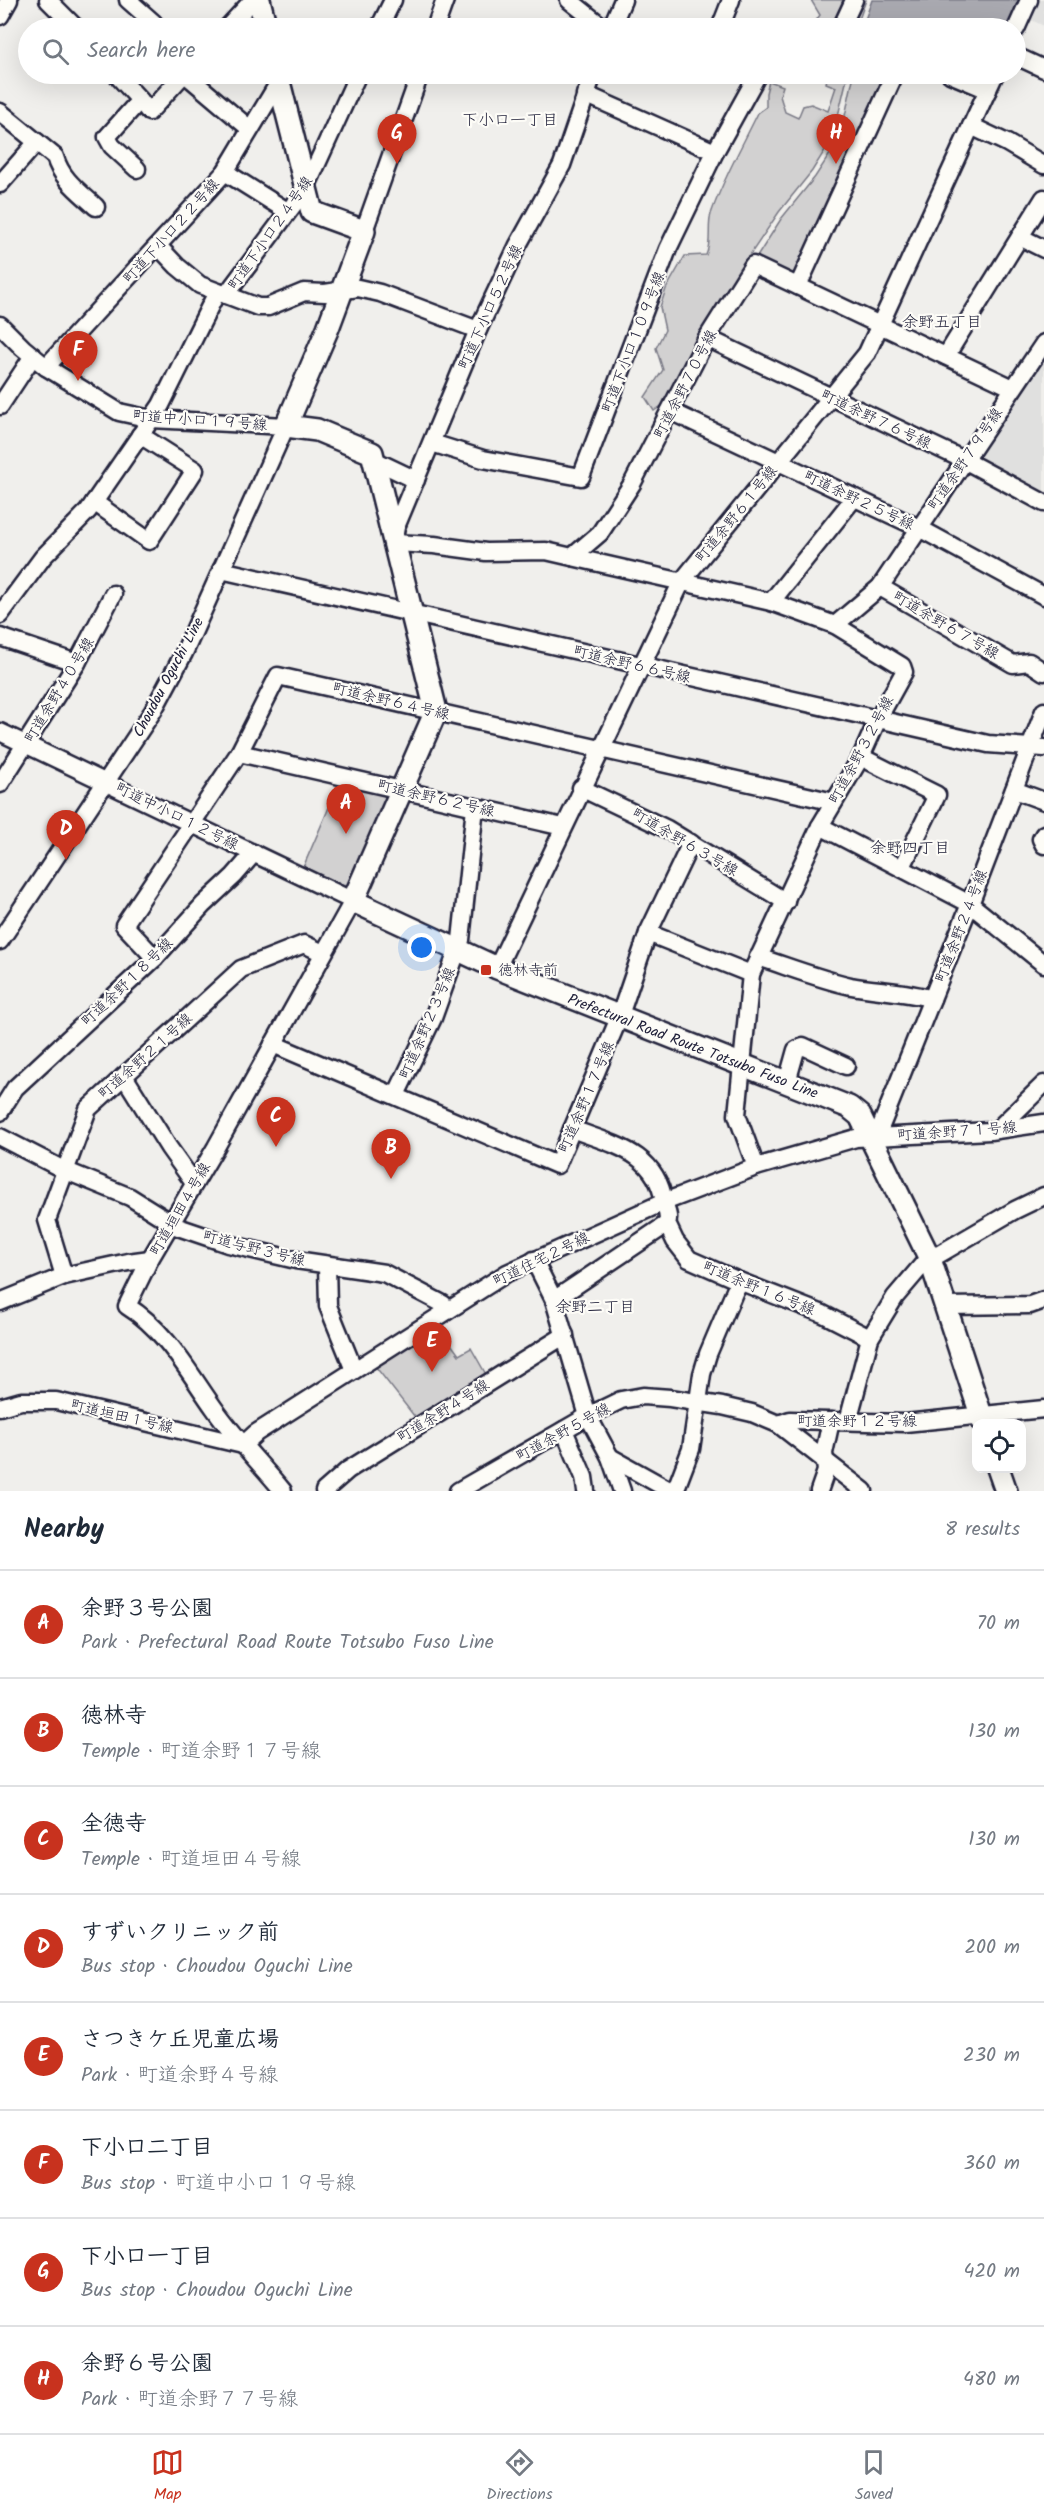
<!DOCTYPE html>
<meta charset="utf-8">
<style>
:root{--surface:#fff;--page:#f6f6f7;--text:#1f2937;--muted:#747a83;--line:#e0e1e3;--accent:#c8321e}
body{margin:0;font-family:Kalam,"Klee One",sans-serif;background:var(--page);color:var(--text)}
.controls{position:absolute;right:18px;bottom:18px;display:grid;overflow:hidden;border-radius:12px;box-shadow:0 6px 24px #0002}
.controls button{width:54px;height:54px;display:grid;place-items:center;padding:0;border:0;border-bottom:2px solid var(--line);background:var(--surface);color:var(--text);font:30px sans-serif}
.you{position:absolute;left:422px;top:948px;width:21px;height:21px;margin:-15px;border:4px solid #fff;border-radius:50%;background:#1a73e8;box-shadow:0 0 0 9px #1a73e833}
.badge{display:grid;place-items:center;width:39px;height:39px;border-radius:50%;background:var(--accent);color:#fff;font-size:20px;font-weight:700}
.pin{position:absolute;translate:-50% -50px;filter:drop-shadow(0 2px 3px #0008)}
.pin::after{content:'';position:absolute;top:32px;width:21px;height:18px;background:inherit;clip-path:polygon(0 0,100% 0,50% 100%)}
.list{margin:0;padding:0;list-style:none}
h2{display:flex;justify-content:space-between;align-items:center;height:78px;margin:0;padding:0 24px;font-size:26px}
h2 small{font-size:20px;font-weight:400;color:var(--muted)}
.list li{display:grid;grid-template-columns:39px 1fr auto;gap:18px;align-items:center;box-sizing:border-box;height:108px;padding:0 24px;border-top:2px solid var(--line)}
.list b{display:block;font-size:22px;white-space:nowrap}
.list p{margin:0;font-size:20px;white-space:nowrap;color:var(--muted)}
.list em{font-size:20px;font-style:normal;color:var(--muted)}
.icon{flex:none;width:33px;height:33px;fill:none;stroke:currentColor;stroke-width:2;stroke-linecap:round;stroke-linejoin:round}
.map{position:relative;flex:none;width:1044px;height:1491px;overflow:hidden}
.search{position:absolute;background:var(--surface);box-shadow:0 6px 24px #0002;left:18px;right:18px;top:18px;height:66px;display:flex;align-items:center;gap:15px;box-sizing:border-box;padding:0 21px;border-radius:33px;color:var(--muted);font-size:22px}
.sheet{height:942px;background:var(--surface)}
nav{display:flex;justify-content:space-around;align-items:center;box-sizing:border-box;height:84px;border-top:2px solid var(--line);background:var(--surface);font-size:16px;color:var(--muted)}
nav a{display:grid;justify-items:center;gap:3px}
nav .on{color:var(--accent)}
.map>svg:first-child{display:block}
.built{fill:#e0e0df}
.green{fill:#d2d1d1;stroke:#7a7a86;stroke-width:1.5}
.water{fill:#a9a9b0;stroke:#737381;stroke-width:1.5}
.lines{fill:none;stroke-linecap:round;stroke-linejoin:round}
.minor-casing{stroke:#22223b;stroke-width:21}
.major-casing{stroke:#22223b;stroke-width:26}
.minor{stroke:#fdfcf7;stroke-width:16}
.major{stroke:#fdfcf7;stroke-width:21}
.poi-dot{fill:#c8321e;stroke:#fdfcf7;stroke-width:2}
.labels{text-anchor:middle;stroke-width:4.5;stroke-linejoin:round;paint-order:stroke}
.street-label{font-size:15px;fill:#22223b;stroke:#fdfcf7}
.poi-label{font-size:15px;fill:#22223b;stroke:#fdfcf7;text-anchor:start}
.neighbourhood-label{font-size:16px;fill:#22223b;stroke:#fdfcf7}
</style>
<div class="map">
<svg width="1044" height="1491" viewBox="0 0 1044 1491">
<rect width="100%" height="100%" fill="#f0efec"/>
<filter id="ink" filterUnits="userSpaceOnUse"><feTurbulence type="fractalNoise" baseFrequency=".0167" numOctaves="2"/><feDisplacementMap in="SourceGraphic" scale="12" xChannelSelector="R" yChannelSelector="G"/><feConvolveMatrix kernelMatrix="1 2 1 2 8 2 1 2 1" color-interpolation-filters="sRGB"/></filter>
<g filter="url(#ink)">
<g class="built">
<polygon points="1035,0 1044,0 1044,26 1027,18"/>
<polygon points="1044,353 1044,496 976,460 975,454"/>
</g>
<g class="green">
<polygon points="811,0 866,0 856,28 811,28 820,15"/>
<path d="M828 74H848L836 124 827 147 812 171 779 212 733 280 721 307 667 402 654 411 645 397 663 370 656 348 665 330 660 307 666 289 685 256 706 255C712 242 707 227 711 214 723 179 742 146 758 113L766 107V93L769 81 783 86 780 96 785 112 798 118 803 106 811 104 828 111 836 87 826 83Z"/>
<polygon points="854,74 889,74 797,274 790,276 755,260 781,219 815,177 832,151 845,116"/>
<polygon points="340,782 389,794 346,891 302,870"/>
<polygon points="438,1326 459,1355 471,1348 488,1378 418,1421 375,1366"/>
</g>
<polygon class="water" points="872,0 1023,0 1010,28 862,28"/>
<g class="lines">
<defs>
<g id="minor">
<polyline points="48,0 76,28"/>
<polyline points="128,0 154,23"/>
<polyline points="569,0 604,28"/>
<polyline points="0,16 9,0"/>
<polyline points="227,28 253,0"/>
<polyline points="379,28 393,0"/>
<polyline points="435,28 445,0"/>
<polyline points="611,28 623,0"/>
<polyline points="720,28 731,0"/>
<polyline points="841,28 854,0"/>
<polyline points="1016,29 1029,0"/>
<polyline points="1016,56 1044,69"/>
<polyline points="116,74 140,100 107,137 112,146 137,169"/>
<polyline points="185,74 250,129"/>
<polyline points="593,74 562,165 518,245 478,330 396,527 393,543 434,545 486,552 546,551 572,557 600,533 632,484 707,338 753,265 1013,388"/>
<polyline points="950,74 988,90"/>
<polyline points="585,94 715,152"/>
<polyline points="140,100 149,112 183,75"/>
<path d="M0 112 55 157C61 179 80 192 96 207"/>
<polyline points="971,126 1007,143 1044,165"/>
<polyline points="225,172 287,211"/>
<polyline points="0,184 37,142"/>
<polyline points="364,231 420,74"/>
<polyline points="1020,237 1044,249"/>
<polyline points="158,246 177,266 200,285 258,307 268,307 304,292 325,293 358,288 380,293 478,330"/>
<polyline points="798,286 895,74"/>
<polyline points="226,295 306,188 358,74"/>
<polyline points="0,325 23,348 46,367 119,412 151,419 286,426 184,653 153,711 0,941"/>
<polyline points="707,338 964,460 1044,503"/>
<polyline points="946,356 1044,198"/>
<polyline points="46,367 225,172 279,82"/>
<polyline points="0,406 33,356"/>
<polyline points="670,411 919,528 1044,596"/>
<polyline points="432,443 483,459 581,477 668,249 715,152 758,74"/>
<polyline points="374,460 416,480"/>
<polyline points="94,502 149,541 195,470 140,435"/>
<polyline points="572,557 771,602 835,625 902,666 904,672 878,719 861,757 820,826 751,974 737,1115 756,1167"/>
<polyline points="221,570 988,744 1044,748"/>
<polyline points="880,587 1013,664 1029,662 1044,672"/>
<polyline points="771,602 854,498"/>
<polyline points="0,615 43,557 88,511 161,405 217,292"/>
<polyline points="835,625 880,587 1044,343"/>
<polyline points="0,637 77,663"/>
<path d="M0 732 353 901 216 1147 150 1259 127 1306C166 1330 189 1373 214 1408 235 1438 260 1463 283 1491"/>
<polyline points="239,753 563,827"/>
<polyline points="861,757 937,795 902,867"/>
<polyline points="0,784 77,663 113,594"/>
<polyline points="581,788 667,829 786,902"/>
<polyline points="1014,790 1044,801"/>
<polyline points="820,826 970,904 1044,964"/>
<polyline points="1044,834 1041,839 1044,845"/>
<polyline points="648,933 751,974"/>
<path d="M758 957C789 967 819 979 851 986 878 991 906 991 932 999"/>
<polyline points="155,958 124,925 239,753 278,676 834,802"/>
<polyline points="497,968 682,581 867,353 995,74"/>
<polyline points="273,1044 557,1165 619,1018 648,933 691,843"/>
<polyline points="124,1076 169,1148 194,1183"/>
<polyline points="787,1082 796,1050 803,1046 846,1066"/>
<polyline points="396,1095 433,1018 461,940 475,807"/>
<polyline points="0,1112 15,1088 155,958 203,905 234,876 254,853"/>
<path d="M572 1129C614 1145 656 1152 664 1202 666 1211 670 1215 667 1224L675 1241 689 1259 739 1281 823 1314 870 1338"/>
<polyline points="998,1129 1044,1084"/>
<polyline points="870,1136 881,1126 970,904 1044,711"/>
<polyline points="0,1137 64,1170 130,1197 178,1227 228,1244 296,1260 384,1273 443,1304 447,1311"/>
<polyline points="534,1260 554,1300 588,1416 610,1457 622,1491"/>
<polyline points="327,1265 328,1306 354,1370"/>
<polyline points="64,1276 47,1220 88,1109 241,969 304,944 323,953"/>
<polyline points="554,1300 667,1224"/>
<polyline points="0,1302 64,1276 128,1262 150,1259"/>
<polyline points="946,1306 1030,1305 1044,1300"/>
<polyline points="0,1407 21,1401 56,1401 243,1445 256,1433 507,1273 664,1202 756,1167 856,1138 990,1131 1044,1123"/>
<polyline points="848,1421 870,1338 895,1297 924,1263 1015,1210 1044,1196"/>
<polyline points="778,1424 790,1420 905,1423 1044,1409"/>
<polyline points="564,1430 584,1477 586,1491"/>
<polyline points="610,1457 671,1491"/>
<polyline points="324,1491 348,1470 565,1335"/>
<polyline points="458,1491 588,1416 621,1400 643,1396 670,1398 722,1406 752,1413 778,1424 864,1491"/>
<polyline points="675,1491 691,1449 702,1374 708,1354 739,1281"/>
<polyline points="819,1491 826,1471 824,1453 831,1421"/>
</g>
<g id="major">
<polyline points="259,0 266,28"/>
<polyline points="277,74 312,212 364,231 328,328 286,426 317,430 372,453 436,711 353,901 497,968 849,1107 860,1116 930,1259 984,1424"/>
<polyline points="998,1468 1006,1491"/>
</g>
</defs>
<use href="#minor" class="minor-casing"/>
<use href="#major" class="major-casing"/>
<use href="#minor" class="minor"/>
<use href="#major" class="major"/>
</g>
</g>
<rect class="poi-dot" x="480" y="964" width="12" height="12" rx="3"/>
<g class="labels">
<g class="street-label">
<text transform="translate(171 231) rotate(-48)" y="5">町道下小口２２号線</text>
<text transform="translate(270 233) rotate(-55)" y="5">町道下小口２４号線</text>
<text transform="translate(490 307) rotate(-66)" y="5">町道下小口５２号線</text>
<text transform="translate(633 342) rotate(-69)" y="5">町道下小口１０９号線</text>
<text transform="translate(685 384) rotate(-63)" y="5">町道余野７０号線</text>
<text transform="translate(876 419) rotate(25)" y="5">町道余野７６号線</text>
<text transform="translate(200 420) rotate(4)" y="5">町道中小口１９号線</text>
<text transform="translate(965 459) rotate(-56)" y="5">町道余野７９号線</text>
<text transform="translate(859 500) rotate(25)" y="5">町道余野２５号線</text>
<text transform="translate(736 514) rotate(-51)" y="5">町道余野６１号線</text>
<text transform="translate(946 625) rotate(30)" y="5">町道余野６７号線</text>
<text transform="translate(632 664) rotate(13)" y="5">町道余野６６号線</text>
<text transform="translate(168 677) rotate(-62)" y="5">Choudou Oguchi Line</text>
<text transform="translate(59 690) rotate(-59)" y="5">町道余野４０号線</text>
<text transform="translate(391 701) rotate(13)" y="5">町道余野６４号線</text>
<text transform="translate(861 750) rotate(-62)" y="5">町道余野３２号線</text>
<text transform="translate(436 798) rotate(13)" y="5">町道余野６２号線</text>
<text transform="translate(177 816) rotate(26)" y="5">町道中小口１２号線</text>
<text transform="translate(685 842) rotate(30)" y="5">町道余野６３号線</text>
<text transform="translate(961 926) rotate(-69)" y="5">町道余野２４号線</text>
<text transform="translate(127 982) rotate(-44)" y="5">町道余野１８号線</text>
<text transform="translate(427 1023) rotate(-67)" y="5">町道余野２３号線</text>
<text transform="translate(693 1046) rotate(21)" y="5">Prefectural Road Route Totsubo Fuso Line</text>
<text transform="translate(145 1056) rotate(-42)" y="5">町道余野２１号線</text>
<text transform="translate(586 1097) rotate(-67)" y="5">町道余野１７号線</text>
<text transform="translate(957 1131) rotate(-4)" y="5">町道余野７１号線</text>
<text transform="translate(180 1209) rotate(-60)" y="5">町道垣田４号線</text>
<text transform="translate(254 1248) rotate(14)" y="5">町道与野３号線</text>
<text transform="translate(541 1259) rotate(-26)" y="5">町道住宅２号線</text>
<text transform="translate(759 1288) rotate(22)" y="5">町道余野１６号線</text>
<text transform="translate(443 1411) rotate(-32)" y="5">町道余野４号線</text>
<text transform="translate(122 1416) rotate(13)" y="5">町道垣田１号線</text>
<text x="857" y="1426">町道余野１２号線</text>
<text transform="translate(563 1432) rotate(-29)" y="5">町道余野５号線</text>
</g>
<g class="poi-label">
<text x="498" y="975">徳林寺前</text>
</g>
<g class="neighbourhood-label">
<text x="510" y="125">下小口一丁目</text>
<text x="942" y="327">余野五丁目</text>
<text x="910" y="853">余野四丁目</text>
<text x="595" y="1312">余野二丁目</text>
</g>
</g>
</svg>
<div class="controls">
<button><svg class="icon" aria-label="locate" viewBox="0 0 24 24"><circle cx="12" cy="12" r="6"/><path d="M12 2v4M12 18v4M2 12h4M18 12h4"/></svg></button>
</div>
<div class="you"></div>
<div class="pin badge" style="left:346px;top:834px">A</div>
<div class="pin badge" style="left:391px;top:1179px">B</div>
<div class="pin badge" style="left:276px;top:1147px">C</div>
<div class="pin badge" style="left:66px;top:860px">D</div>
<div class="pin badge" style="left:432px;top:1372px">E</div>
<div class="pin badge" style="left:78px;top:381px">F</div>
<div class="pin badge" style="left:397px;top:164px">G</div>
<div class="pin badge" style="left:836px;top:164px">H</div>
<div class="search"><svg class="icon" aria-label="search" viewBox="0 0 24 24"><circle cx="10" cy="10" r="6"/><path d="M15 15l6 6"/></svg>Search here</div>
</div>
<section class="sheet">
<h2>Nearby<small>8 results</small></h2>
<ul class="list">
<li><span class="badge">A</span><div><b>余野３号公園</b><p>Park · Prefectural Road Route Totsubo Fuso Line</p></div><em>70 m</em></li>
<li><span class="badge">B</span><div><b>徳林寺</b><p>Temple · 町道余野１７号線</p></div><em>130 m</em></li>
<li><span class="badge">C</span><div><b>全徳寺</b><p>Temple · 町道垣田４号線</p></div><em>130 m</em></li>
<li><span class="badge">D</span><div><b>すずいクリニック前</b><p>Bus stop · Choudou Oguchi Line</p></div><em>200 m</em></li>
<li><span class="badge">E</span><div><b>さつきケ丘児童広場</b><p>Park · 町道余野４号線</p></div><em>230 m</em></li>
<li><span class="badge">F</span><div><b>下小口二丁目</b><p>Bus stop · 町道中小口１９号線</p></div><em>360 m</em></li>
<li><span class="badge">G</span><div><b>下小口一丁目</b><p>Bus stop · Choudou Oguchi Line</p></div><em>420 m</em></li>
<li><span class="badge">H</span><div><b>余野６号公園</b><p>Park · 町道余野７７号線</p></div><em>480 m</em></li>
</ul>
</section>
<nav>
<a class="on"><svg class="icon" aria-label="map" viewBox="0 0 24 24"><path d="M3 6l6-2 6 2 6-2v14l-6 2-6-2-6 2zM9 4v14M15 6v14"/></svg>Map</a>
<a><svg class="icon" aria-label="directions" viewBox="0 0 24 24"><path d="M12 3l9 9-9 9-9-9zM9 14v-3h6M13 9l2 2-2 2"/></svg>Directions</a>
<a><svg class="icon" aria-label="saved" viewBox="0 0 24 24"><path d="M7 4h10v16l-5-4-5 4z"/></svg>Saved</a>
</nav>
